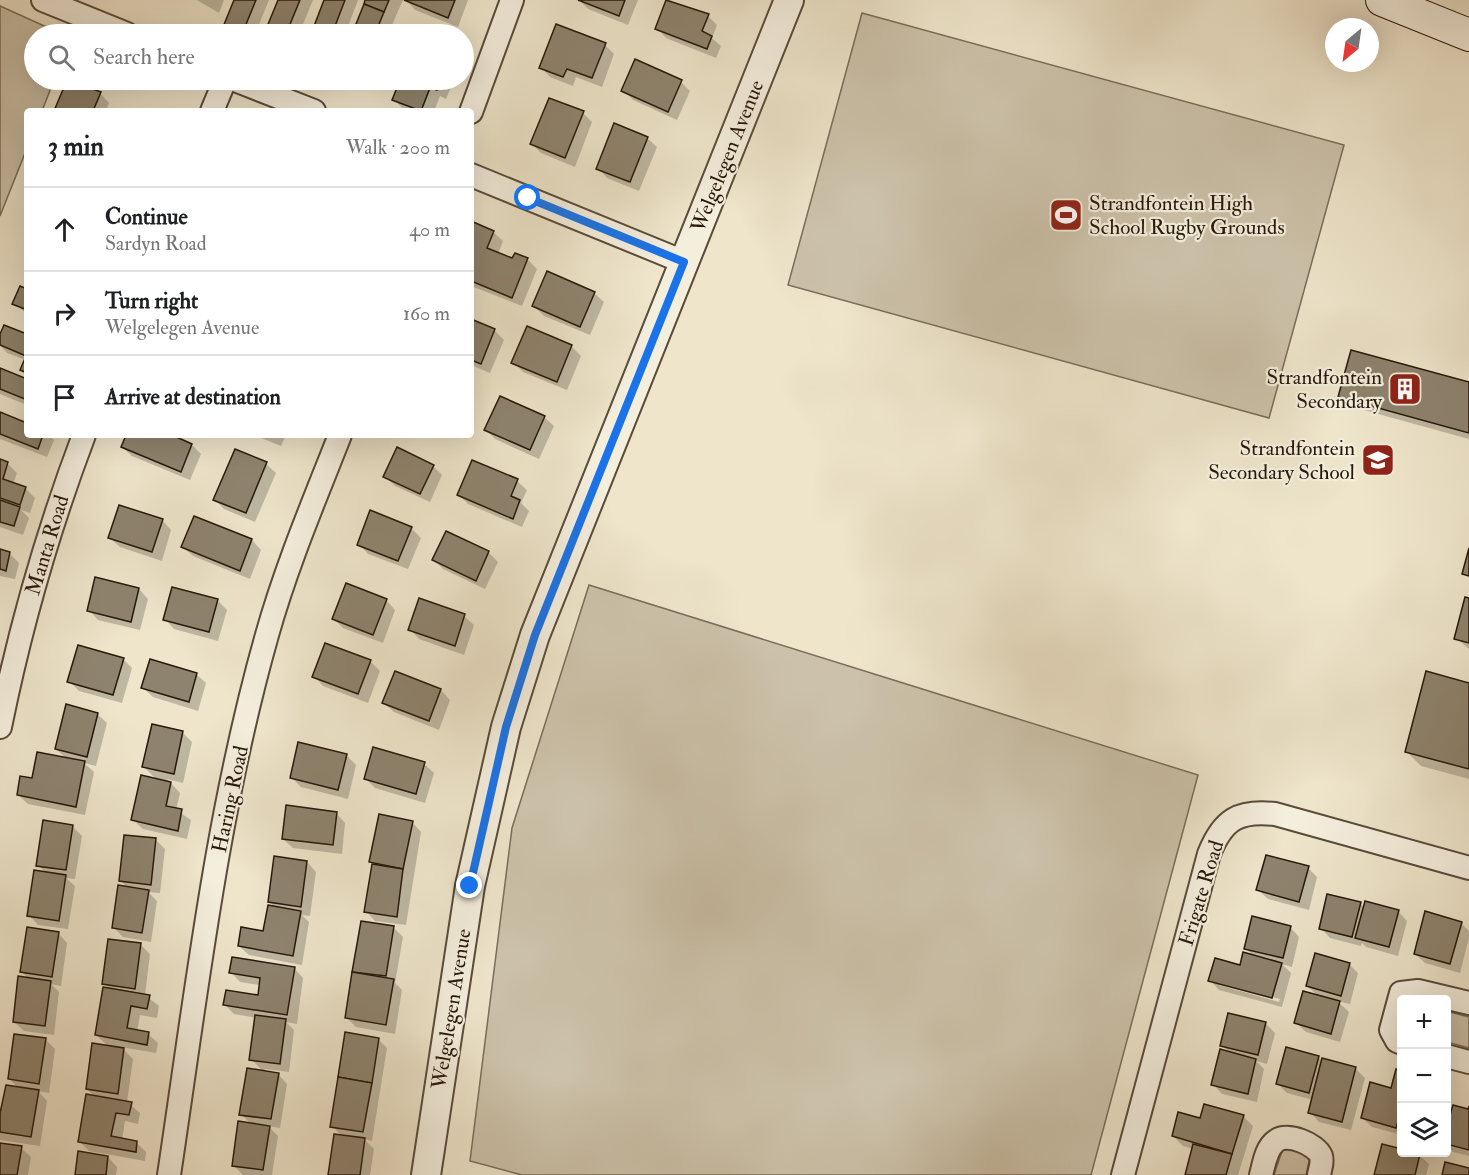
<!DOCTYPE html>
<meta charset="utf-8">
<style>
:root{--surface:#fff;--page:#f6f6f6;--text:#202124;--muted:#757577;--line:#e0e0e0}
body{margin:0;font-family:"IM FELL Double Pica",serif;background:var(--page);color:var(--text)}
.controls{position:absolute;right:18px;bottom:18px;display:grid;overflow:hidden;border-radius:6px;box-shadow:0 6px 24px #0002}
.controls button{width:54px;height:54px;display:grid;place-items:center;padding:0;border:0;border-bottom:2px solid var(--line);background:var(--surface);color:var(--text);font:30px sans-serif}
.compass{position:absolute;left:1325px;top:18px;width:54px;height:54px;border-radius:50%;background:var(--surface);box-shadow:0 6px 24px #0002;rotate:209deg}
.stop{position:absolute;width:18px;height:18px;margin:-14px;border:4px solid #1a73e8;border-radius:50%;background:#fff}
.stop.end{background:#1a73e8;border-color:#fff;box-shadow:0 2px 6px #0008}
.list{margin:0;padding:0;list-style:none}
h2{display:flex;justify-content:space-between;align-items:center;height:78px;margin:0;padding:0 24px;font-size:26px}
h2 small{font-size:20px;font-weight:400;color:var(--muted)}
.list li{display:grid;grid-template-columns:39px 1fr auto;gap:18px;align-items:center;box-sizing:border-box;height:84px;padding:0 24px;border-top:2px solid var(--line)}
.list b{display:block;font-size:22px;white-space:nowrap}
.list p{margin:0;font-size:20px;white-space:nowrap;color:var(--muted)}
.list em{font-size:20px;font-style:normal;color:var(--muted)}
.icon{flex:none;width:33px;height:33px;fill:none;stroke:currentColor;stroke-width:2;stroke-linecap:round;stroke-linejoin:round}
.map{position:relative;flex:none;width:1469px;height:1175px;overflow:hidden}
.search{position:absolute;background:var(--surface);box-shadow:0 6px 24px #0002;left:24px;top:24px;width:450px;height:66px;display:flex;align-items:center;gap:15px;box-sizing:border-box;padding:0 21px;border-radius:33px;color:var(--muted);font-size:22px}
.panel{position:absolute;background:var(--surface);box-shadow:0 6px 24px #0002;left:24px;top:108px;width:450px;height:330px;border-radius:6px}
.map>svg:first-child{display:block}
.green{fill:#ccc2aa;stroke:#7a6d5a;stroke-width:1.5}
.shadow{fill:#0003;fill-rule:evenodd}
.building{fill:#8e836e;stroke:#27180a;stroke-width:1.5}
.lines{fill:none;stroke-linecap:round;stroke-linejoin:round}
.minor-casing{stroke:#594b3a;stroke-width:26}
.tertiary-casing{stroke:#594b3a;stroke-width:32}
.secondary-casing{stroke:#27180a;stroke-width:34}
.minor{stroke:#f4eedd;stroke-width:22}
.tertiary{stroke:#f4eedd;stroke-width:28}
.secondary{stroke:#f4eedd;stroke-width:32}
.route{stroke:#1a73e8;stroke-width:8}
.labels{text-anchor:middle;stroke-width:4.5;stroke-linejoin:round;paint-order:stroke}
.street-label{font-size:21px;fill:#27180a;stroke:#f4eedd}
.poi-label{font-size:21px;fill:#27180a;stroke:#f4eedd;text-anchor:end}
</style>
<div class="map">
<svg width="1469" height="1175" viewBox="0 0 1469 1175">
<rect width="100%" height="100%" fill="#eee5cb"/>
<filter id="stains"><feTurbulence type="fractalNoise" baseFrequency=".00333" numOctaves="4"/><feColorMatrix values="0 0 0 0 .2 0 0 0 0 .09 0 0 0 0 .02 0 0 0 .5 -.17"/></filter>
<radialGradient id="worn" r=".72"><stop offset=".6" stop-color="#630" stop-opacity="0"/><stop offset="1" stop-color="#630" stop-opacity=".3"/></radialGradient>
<g class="green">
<polygon points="0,6 62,34 34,34 34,80 54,80 42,111 27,111 27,148 0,216"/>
<polygon points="862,13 1344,145 1269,418 788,285"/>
<polygon points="589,585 1198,775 1091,1175 522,1175 470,1161 512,828"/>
<polygon points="1446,1011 1469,1017 1469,1048 1447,1042"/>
<polygon points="1289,1147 1310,1157 1306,1175 1274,1175 1283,1148"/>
</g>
<g class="shadow">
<polygon points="197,0 224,0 219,13"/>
<polygon points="236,0 269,0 255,34 233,34 225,26"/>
<polygon points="280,0 313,0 299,34 265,34"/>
<polygon points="326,0 358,0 345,34 312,34"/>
<polygon points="368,0 403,0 388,34 354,34"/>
<polygon points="406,0 468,0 458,27 415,10"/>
<polygon points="579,0 638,0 628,25 588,9"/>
<polygon points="668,0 708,16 717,25 712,38 721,46 716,58 666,38 657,28"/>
<polygon points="605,45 614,54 602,87 576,77 573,86 550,77 541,67"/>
<polygon points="69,80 100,93 109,103 106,111 55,111"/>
<polygon points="345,80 369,80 365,89"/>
<polygon points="402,80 454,80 446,99 440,96 434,111 403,109 394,99"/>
<polygon points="681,82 690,91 677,120 633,100 623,90"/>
<polygon points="583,113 592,122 575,167 541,153 532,144"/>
<polygon points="647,138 657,147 639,191 607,178 598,168"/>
<polygon points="471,223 493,232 503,241 498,254 513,260 527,259 537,269 522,306 471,286"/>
<polygon points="27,291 27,314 14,303"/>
<polygon points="594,293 604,302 590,335 544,316 534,306"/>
<polygon points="471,321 494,330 504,340 490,373 471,365"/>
<polygon points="27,336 27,375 22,370 26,360 7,353 0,345 0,338"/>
<polygon points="571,346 581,356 567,390 523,372 513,362"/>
<polygon points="0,370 27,381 27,405 0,394"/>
<polygon points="1469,383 1469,439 1349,406 1340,397"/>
<polygon points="0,414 27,424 27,435 48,435 54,440 47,457 0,439"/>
<polygon points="544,417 554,426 539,459 495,439 486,430"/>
<polygon points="127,435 168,435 192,445 201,454 190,480 132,456 122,447"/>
<polygon points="254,435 286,435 281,446"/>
<polygon points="0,461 7,463 17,473 13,484 25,488 35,498 30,513 21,510 29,518 23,535 0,527"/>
<polygon points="266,464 276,473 255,522 224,509 215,500"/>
<polygon points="433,466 442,475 430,502 395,486 385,477"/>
<polygon points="517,481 527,490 521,503 529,511 522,527 468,504 459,495"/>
<polygon points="162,520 171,530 162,561 120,547 110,538"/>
<polygon points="411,528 421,538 408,569 368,554 359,544"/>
<polygon points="447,533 489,553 498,562 485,589 443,569 434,560"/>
<polygon points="252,540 261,550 250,579 193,556 183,547"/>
<polygon points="0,551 10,554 19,563 15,579 0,576"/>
<polygon points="139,589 148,599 140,630 98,620 89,610"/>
<polygon points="1469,599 1469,649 1456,638"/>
<polygon points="217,600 227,610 218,641 174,629 165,619"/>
<polygon points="386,600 395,610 383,643 343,628 334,619"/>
<polygon points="464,616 474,625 464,655 419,639 410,629"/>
<polygon points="123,659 132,668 122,703 79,691 69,681"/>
<polygon points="370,661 380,671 368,703 323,686 314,676"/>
<polygon points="396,673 441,690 450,700 439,730 394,712 384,703"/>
<polygon points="196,674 206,683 198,711 153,697 143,688"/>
<polygon points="1469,684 1469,779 1421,766 1406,751"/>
<polygon points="97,714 107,723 96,766 84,763 94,772 85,815 28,804 18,795 67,759 56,749"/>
<polygon points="183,733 192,742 183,783 167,779 180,793 176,810 191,820 187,839 143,829 133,820 157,780 144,767"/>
<polygon points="346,755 356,765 348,799 301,787 292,778"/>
<polygon points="424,764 434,773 425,803 375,788 366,779"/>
<polygon points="336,813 345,823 342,854 293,848 283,839"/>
<polygon points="412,822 421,832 406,925 375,921 366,911 373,864 371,861"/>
<polygon points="72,826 82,836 75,879 66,878 75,886 68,929 38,925 29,915 46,873 38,865"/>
<polygon points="156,840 165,849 160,893 148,892 157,901 151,942 123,937 114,928 129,889 120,880"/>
<polygon points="307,862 316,872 310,916 302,915 309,922 302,965 249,955 239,946 265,933 276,908 269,902"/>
<polygon points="1308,868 1317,877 1309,910 1268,899 1258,890"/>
<polygon points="1360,903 1364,908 1398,911 1407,921 1398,956 1366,947 1362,943 1361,946 1330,938 1321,928"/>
<polygon points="362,922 393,927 403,937 395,983 402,990 395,1034 356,1027 346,1017"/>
<polygon points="1461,923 1469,931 1469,938 1460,973 1425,963 1415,954"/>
<path d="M1290 927 1299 937 1292 967 1282 964 1291 973 1282 1007 1219 990 1210 980 1241 967 1254 956 1246 949ZM1219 982 1280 999 1279 1002 1219 985Z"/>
<polygon points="58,933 67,943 61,986 51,984 59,992 54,1035 24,1031 14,1022 30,980 21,971"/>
<polygon points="141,945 150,954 145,995 159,1006 157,1018 140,1015 137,1032 148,1034 158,1043 156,1053 121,1047 133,1059 127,1102 140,1113 138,1124 125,1121 122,1140 137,1143 146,1152 145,1161 89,1151 79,1141 95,1097 87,1089 109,1047 96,1035 110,989 104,984"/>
<polygon points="1349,964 1358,973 1350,1004 1337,1001 1349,1012 1340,1042 1306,1032 1296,1023 1319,997 1307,986"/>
<polygon points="294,968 303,978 297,1024 286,1022 294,1030 289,1072 265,1069 264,1072 278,1074 287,1084 280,1128 268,1126 278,1136 272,1175 243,1175 233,1165 251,1124 241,1114 264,1072 251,1059 257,1018 234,1014 225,1005 259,996 260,985 240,982 231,972"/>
<polygon points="1265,1023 1275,1033 1267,1064 1256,1061 1264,1069 1257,1102 1222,1094 1213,1084 1230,1053 1221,1045"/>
<polygon points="378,1039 387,1048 372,1141 364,1139 374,1149 370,1175 330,1175 342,1136 332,1126"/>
<polygon points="46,1040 55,1049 49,1093 38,1091 47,1101 40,1146 0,1140 0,1114 19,1088 9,1079"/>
<polygon points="1287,1049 1319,1058 1323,1062 1355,1068 1365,1078 1351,1130 1319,1122 1310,1112 1313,1100 1287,1093 1278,1084"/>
<polygon points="1402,1073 1402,1135 1372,1127 1362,1118 1392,1090"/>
<polygon points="1446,1105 1453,1111 1469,1111 1469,1156 1453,1152 1446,1145"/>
<polygon points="1243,1116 1253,1126 1238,1175 1187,1175 1194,1149 1183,1146 1173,1136 1201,1120"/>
<polygon points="0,1144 21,1148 31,1157 28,1175 0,1175"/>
<polygon points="1402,1152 1419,1155 1429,1164 1426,1175 1375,1175"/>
<polygon points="108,1157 117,1167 116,1175 76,1175"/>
</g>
<g class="building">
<polygon points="234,0 256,0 242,34 223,27"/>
<polygon points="278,0 300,0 286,34 264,34"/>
<polygon points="324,0 345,0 332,34 311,34"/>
<polygon points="365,0 389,0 384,12 364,4"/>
<polygon points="404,0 455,0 448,18"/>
<polygon points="578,0 625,0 619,16"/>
<polygon points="666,0 709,14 702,31 712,36 707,49 655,29"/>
<polygon points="364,4 384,12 375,34 352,34"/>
<polygon points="556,24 606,43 592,78 567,69 563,77 539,68"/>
<polygon points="635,59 682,80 668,112 621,91"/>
<polygon points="67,80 101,92 93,111 54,111"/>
<polygon points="400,80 441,80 437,90 430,88 421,111 392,100"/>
<polygon points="549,98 584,111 565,158 530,144"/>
<polygon points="614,123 648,137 630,182 596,169"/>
<polygon points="471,221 494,231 487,248 512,258 515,253 528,258 512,298 471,281"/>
<polygon points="547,271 595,292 580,327 532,306"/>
<polygon points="20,286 27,289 27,310 12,304"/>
<polygon points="471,319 495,329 481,364 471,360"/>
<polygon points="4,325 27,334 27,373 20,370 26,356 0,345 0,334"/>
<polygon points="527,326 572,345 557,382 511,363"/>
<polygon points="1351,350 1469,382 1469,433 1338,397"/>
<polygon points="0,368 27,379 27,400 0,389"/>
<polygon points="500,396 545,416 530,450 484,430"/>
<polygon points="0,412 27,423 27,435 43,435 38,449 0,434"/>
<polygon points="126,435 172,435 192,444 181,472 121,447"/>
<polygon points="397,447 434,465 420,494 383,477"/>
<polygon points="235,449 267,462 246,513 213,500"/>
<polygon points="0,459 8,462 3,479 26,487 20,505 0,498"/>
<polygon points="472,460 518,479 511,496 520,500 513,519 457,495"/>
<polygon points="0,500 20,507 14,526 0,522"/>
<polygon points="119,505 163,519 152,552 108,538"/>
<polygon points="370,510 412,527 398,561 357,545"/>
<polygon points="194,516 252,539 240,571 181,547"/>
<polygon points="446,531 489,551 476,581 432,560"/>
<polygon points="1469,548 1469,576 1462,574"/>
<polygon points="0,549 10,552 6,571 0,569"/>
<polygon points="95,577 139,588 131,622 87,611"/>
<polygon points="346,583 387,599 373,635 332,619"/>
<polygon points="172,587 218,599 209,632 163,620"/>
<polygon points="1465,597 1469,598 1469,643 1454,639"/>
<polygon points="419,598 465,614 455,646 408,630"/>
<polygon points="325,643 371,660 358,694 312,677"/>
<polygon points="78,645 124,658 113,695 67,682"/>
<polygon points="150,659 197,673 189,702 141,688"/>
<polygon points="395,671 441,689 429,721 382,703"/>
<polygon points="1426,671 1469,683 1469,769 1405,752"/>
<polygon points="66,704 98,713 87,757 55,749"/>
<polygon points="152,724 183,731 174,774 142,767"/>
<polygon points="298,742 347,754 338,790 290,778"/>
<polygon points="373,747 425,762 416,794 364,779"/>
<polygon points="37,752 85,761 76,807 17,795 20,776 32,778"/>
<polygon points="141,775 171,782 166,806 182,809 178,831 131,820"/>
<polygon points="286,805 337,812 333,845 282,839"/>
<polygon points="379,814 413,821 403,869 369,862"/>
<polygon points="43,820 73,825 66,870 36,866"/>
<polygon points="124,835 156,838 151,885 119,881"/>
<polygon points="1266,855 1309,866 1299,902 1256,890"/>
<polygon points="274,856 307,861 301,907 268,902"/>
<polygon points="372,864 403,869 397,917 364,912"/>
<polygon points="34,870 66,875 59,921 27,916"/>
<polygon points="118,885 149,890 142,933 112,928"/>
<polygon points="1327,894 1361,902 1352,937 1319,929"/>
<polygon points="1365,901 1399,910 1389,947 1355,938"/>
<polygon points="268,905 301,911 293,956 238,946 241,927 263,931"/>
<polygon points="1425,911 1462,922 1450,964 1414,954"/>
<polygon points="1252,916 1291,926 1283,958 1244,949"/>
<polygon points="361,921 394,926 386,976 352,972"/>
<polygon points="27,927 59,932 52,977 20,972"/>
<polygon points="108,939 141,943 135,989 102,984"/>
<polygon points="1243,952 1282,963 1272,998 1208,981 1215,958 1240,965"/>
<polygon points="1315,953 1350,963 1341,996 1306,986"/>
<polygon points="232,957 295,967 287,1015 223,1005 226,990 258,995 260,978 229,973"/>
<polygon points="352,972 394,979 386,1025 345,1018"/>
<polygon points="18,976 51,981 45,1026 13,1022"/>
<polygon points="103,987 150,995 147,1009 131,1006 127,1028 149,1032 147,1045 95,1035"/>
<polygon points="1303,991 1340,1001 1331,1034 1294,1023"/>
<polygon points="1228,1013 1266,1022 1258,1055 1220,1046"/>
<polygon points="255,1015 286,1019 280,1064 249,1060"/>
<polygon points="345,1032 379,1038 372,1083 338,1077"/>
<polygon points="14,1034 46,1038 39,1084 8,1079"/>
<polygon points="92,1043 124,1048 118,1094 86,1089"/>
<polygon points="1286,1047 1319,1056 1309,1093 1276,1084"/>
<polygon points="1220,1049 1256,1059 1248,1094 1211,1085"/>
<polygon points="1322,1058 1356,1067 1342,1122 1308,1113"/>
<polygon points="247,1068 279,1073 271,1119 239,1115"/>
<polygon points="1396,1069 1402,1071 1402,1108 1396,1128 1361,1118 1370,1082 1391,1088"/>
<polygon points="338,1077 372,1083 363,1132 330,1127"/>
<polygon points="6,1085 39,1090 31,1137 0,1132 0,1113"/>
<polygon points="86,1094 132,1102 129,1115 116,1113 111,1136 137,1141 136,1152 78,1142"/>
<polygon points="1204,1104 1244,1115 1232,1154 1172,1136 1178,1112 1200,1118"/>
<polygon points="1453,1105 1468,1109 1469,1106 1469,1150 1446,1144 1446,1128"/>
<polygon points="238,1121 270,1126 263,1170 232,1166"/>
<polygon points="334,1134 365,1138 360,1175 328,1175"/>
<polygon points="0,1143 22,1146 17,1175 0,1175"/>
<polygon points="1193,1144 1232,1154 1226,1175 1185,1175"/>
<polygon points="1382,1144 1402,1149 1402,1152 1420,1154 1415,1175 1374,1175"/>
<polygon points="78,1151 108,1156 106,1175 75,1175"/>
<polygon points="1445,1162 1469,1168 1469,1175 1442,1175"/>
</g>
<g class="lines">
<defs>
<g id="minor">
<polyline points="43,0 127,34"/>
<polyline points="235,80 314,111"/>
<polyline points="212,111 225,80"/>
<polyline points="471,112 512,0"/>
<polyline points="471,175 684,262"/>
<path d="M0 727C20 628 48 530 84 435"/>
<polyline points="1402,1043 1397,1041 1391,1030 1401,993 1418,991 1469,1003"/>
<polyline points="1446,1056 1469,1062"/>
<path d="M169 1175C196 995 217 811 267 635 286 567 314 501 340 435"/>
<path d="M1123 1175 1209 854C1223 819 1239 810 1275 814L1469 868"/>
<path d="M1261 1175C1264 1164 1266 1148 1276 1141 1287 1132 1316 1144 1321 1156 1323 1163 1320 1169 1319 1175"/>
</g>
<polyline id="tertiary" points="426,1175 470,886 506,727 535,635 789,0"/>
<polyline id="secondary" points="1382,0 1469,35"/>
</defs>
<use href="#minor" class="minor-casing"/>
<use href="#tertiary" class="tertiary-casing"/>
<use href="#secondary" class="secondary-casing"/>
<use href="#minor" class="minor"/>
<use href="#tertiary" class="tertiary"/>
<use href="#secondary" class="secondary"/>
</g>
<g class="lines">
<polyline class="route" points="470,886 506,727 535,635 684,262 528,198"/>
</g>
<defs>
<symbol id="stadium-square" viewBox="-11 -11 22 22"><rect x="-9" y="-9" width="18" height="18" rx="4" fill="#8f2418" stroke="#f4eedd"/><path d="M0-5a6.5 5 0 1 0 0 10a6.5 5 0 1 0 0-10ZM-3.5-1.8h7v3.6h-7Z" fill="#fff"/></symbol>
<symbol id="building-square" viewBox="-11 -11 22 22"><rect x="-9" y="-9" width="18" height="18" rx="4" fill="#8f2418" stroke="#f4eedd"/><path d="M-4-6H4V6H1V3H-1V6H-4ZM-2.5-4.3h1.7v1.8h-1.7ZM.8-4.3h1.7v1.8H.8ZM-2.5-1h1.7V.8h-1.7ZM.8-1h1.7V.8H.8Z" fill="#fff"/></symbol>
<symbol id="school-square" viewBox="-11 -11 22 22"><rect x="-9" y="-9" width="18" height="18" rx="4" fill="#8f2418" stroke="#f4eedd"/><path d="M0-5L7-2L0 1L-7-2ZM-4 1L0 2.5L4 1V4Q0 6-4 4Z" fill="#fff"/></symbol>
</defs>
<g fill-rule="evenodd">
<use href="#stadium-square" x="1047" y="196" width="38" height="38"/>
<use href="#building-square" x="1386" y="370" width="38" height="38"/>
<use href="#school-square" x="1359" y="441" width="38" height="38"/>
</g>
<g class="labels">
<g class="street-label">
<text transform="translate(727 156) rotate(-68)" y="7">Welgelegen Avenue</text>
<text transform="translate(47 545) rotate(-73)" y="7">Manta Road</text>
<text transform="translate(230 799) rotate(-78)" y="7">Haring Road</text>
<text transform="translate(1201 893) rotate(-73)" y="7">Frigate Road</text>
<text transform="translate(451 1009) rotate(-81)" y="7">Welgelegen Avenue</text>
</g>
<g class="poi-label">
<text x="1089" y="210" text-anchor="start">Strandfontein High<tspan x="1089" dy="24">School Rugby Grounds</tspan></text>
<text x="1382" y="384">Strandfontein<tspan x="1382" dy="24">Secondary</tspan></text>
<text x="1355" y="455">Strandfontein<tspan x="1355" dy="24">Secondary School</tspan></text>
</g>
</g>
<rect width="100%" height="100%" filter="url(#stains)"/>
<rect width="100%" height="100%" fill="url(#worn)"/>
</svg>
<div class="controls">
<button>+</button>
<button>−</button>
<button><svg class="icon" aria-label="layers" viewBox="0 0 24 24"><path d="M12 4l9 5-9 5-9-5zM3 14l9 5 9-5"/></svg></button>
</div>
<svg class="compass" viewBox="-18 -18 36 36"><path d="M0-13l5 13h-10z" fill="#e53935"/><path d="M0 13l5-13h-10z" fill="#757577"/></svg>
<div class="stop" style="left:528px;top:198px"></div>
<div class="stop end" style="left:470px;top:886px"></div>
<div class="search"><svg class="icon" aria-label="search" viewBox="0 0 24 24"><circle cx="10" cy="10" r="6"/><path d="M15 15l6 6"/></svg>Search here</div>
<section class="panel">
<h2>3 min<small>Walk · 200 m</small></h2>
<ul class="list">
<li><svg class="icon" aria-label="ahead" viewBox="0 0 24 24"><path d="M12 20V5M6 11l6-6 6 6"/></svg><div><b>Continue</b><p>Sardyn Road</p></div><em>40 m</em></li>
<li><svg class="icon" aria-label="right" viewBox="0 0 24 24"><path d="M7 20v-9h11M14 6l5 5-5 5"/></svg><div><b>Turn right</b><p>Welgelegen Avenue</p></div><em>160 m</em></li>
<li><svg class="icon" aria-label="arrive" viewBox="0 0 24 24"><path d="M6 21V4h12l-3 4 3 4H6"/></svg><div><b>Arrive at destination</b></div></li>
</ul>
</section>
</div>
